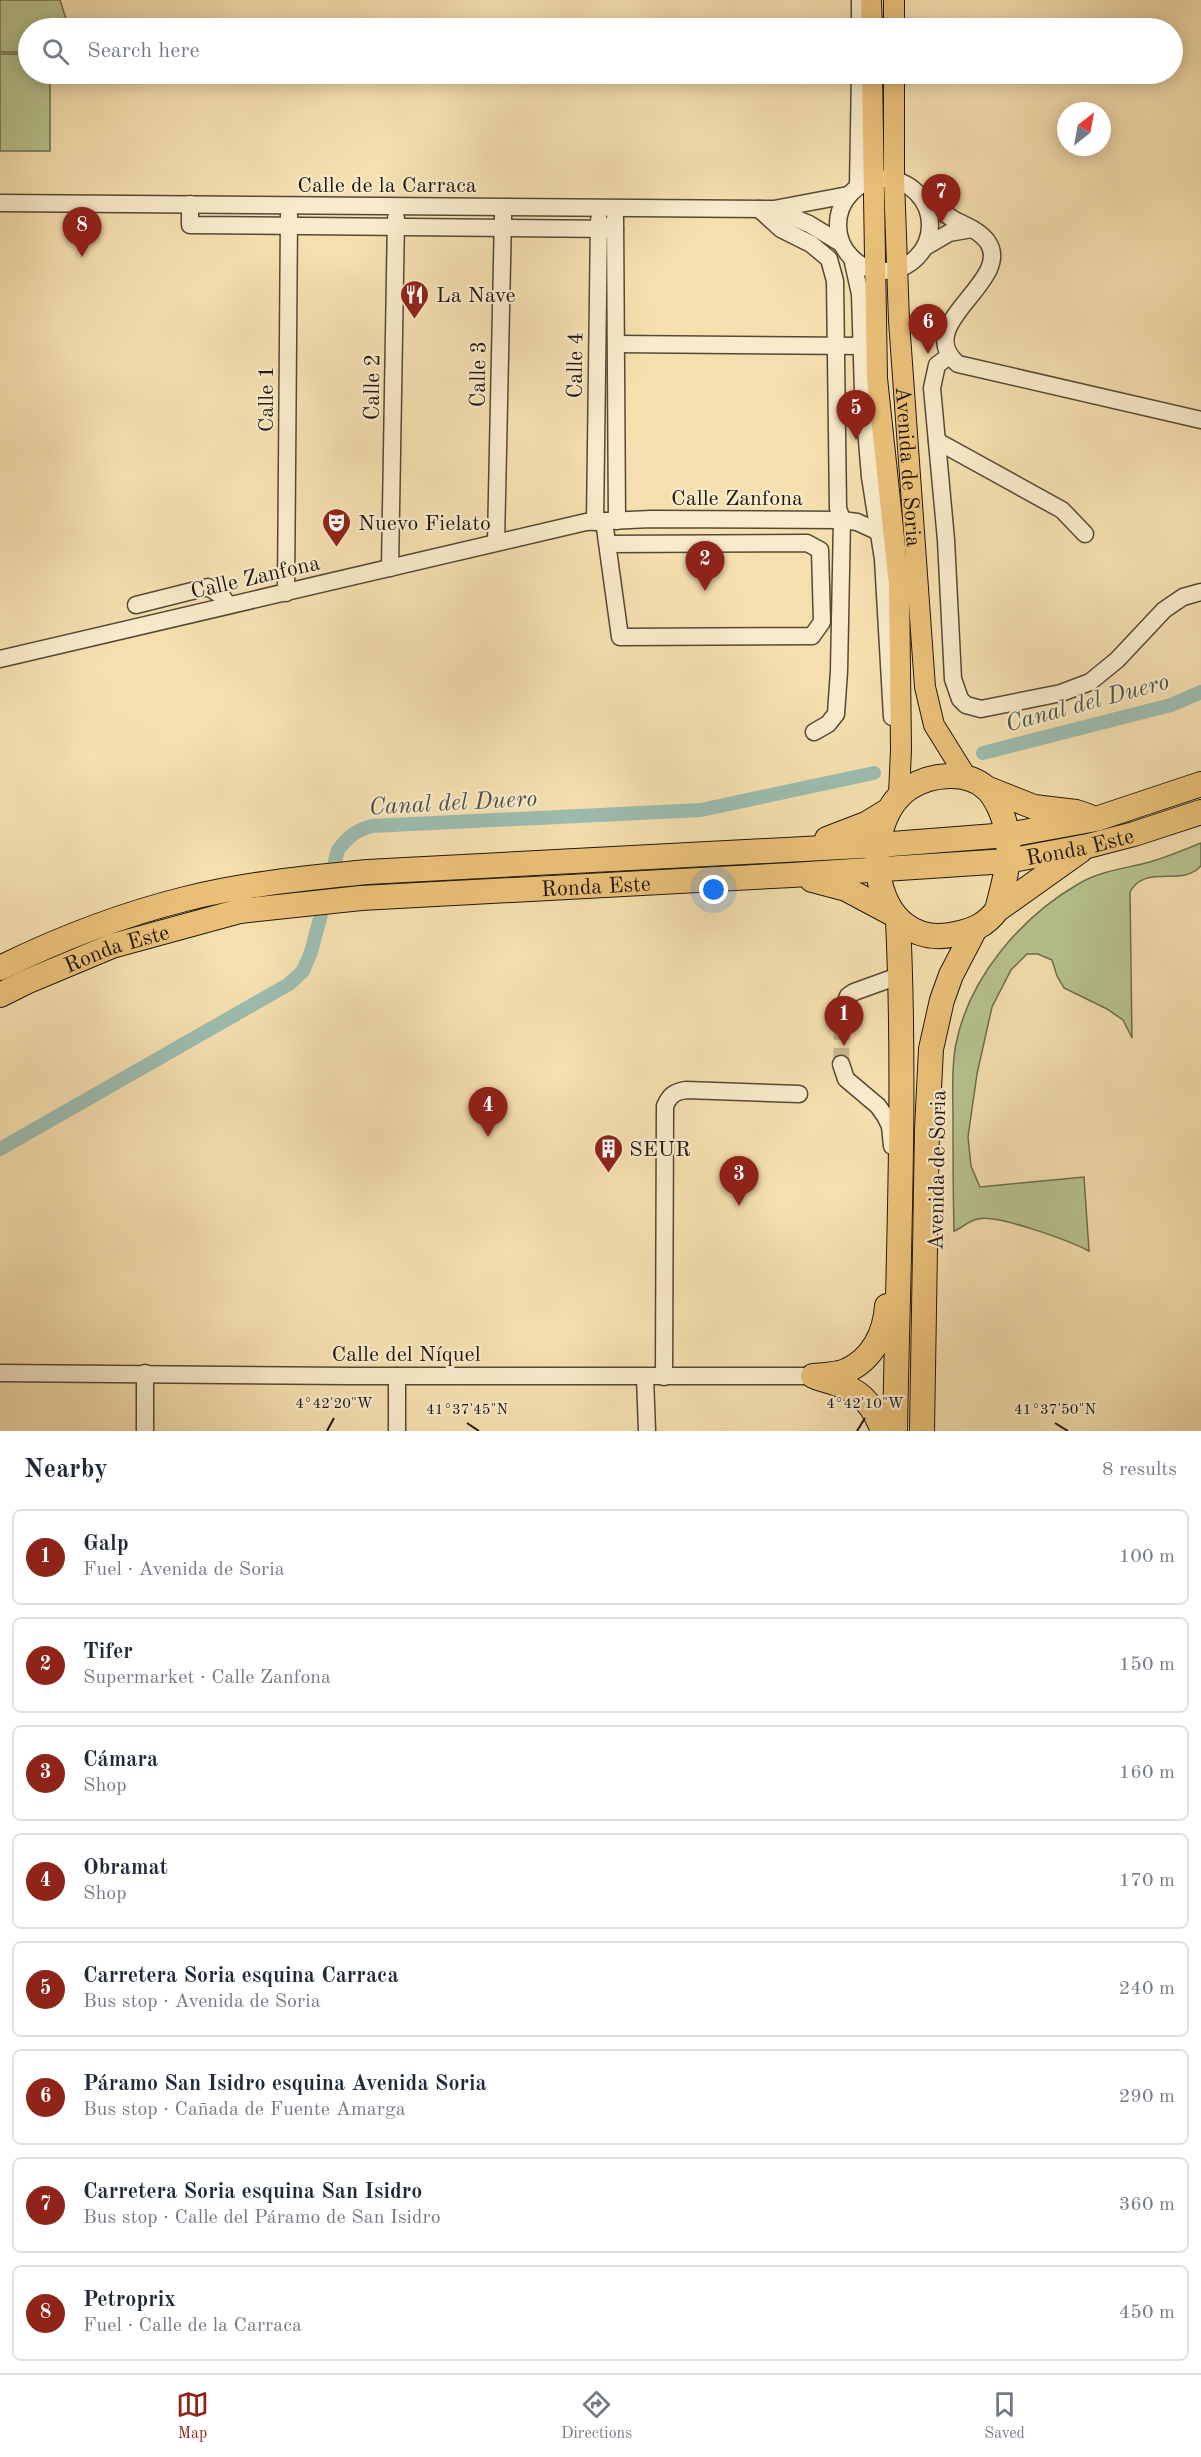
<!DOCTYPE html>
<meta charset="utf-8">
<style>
:root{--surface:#fff;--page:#f6f6f7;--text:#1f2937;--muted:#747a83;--line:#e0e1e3;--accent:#8f2418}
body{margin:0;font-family:"Old Standard TT",serif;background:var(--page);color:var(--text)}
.compass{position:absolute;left:1057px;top:102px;width:54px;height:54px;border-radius:50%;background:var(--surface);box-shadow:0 3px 15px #0003;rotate:31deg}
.you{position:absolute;left:714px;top:890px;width:21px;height:21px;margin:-15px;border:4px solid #fff;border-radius:50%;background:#1a73e8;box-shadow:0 0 0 9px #1a73e833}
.badge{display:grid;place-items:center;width:39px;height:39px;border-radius:50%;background:var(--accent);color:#fff;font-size:20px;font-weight:700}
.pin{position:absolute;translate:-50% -50px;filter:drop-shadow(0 2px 3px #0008)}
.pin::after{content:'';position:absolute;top:32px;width:21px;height:18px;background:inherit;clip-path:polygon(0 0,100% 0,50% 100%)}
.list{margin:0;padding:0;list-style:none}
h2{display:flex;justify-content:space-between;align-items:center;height:78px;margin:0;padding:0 24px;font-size:26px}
h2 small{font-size:20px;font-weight:400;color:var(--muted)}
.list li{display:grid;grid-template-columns:39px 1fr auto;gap:18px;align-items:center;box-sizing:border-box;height:96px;margin:0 12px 12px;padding:0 12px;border:2px solid var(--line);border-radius:9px}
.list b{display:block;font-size:22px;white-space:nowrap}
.list p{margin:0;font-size:20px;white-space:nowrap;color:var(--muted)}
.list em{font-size:20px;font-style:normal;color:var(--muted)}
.icon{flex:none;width:33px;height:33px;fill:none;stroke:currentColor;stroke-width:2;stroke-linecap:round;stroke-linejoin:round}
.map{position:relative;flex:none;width:1201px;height:1431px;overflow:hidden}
.search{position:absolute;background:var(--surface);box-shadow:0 3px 15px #0003;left:18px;right:18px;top:18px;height:66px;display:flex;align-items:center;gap:15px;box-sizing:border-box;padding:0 21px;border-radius:33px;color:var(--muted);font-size:22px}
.sheet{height:942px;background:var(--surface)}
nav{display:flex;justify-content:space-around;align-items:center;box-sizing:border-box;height:84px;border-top:2px solid var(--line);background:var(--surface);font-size:16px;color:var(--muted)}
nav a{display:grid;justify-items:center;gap:3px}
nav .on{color:var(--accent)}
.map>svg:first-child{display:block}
.green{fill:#b7c38f;stroke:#6c6d4e;stroke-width:1.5}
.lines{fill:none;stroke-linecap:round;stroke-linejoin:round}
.canal{stroke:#9cbcaf;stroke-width:14}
.minor-tunnel{stroke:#cab78f;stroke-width:16;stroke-dasharray:16 8;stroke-linecap:butt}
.minor-casing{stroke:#554936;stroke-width:19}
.major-casing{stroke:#20170d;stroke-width:22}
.highway-casing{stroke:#20170d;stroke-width:26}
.minor{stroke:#f8eacb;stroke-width:16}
.major{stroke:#eac078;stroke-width:20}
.highway{stroke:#eac078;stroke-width:24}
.ticks{fill:none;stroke:#20170d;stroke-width:2}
.labels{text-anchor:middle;stroke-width:4.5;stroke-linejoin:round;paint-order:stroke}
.street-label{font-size:22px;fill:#20170d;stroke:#f8eacb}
.poi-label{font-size:22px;fill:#20170d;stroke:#f8eacb;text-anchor:start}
.water-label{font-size:24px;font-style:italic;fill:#4b5146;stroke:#f8eacb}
.ticks-label{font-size:15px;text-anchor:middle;fill:#20170d;stroke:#f8eacb;stroke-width:4.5;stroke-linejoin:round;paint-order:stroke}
</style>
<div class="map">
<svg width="1201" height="1431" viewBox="0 0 1201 1431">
<rect width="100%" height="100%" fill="#f5dfaf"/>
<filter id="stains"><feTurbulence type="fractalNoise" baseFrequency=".00333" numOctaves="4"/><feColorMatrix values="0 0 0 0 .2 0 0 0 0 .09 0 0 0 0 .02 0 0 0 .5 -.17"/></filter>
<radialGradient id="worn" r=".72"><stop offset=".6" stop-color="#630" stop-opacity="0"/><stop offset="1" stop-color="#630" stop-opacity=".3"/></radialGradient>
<g class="green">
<polygon points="0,0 60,0 69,28 28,28 28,52 0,52"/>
<polygon points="0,54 28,54 28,74 50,74 50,151 0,151"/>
<path d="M1201 843V866C1181 888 1146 863 1130 892L1132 1038 1123 1020 1107 1009 1064 988 1057 976 1052 960 1038 954H1027L1011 970 992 1007 977 1074 968 1137 971 1166 980 1187 1084 1177 1089 1251C1070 1241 997 1214 978 1219 967 1221 963 1228 954 1231 953 1193 953 1155 953 1117 953 1094 951 1067 956 1044 969 977 1022 916 1080 883 1101 871 1127 868 1150 862 1167 857 1184 850 1201 843Z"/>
</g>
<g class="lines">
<g class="canal">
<polyline points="983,753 1171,705 1201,692"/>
<path d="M0 1149 289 984 303 971 311 952 338 850C348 837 356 830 372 826L701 810 874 773"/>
</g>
<polyline class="minor-tunnel" points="841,1064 843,1009"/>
<defs>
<g id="minor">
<polyline points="860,28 860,0"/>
<circle cx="884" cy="225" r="46"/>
<polyline points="858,186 860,74"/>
<path d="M919 194C930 202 941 212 953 219 964 225 979 230 987 241 1016 280 910 324 958 364L1201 420"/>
<polyline points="0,203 774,209 848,195"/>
<polyline points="190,204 190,225 615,229"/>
<polyline points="759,209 781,229 811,244 829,259 835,281 838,508 842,520 839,671 836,714 828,724 814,732"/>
<polyline points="775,210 809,224 842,244"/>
<polyline points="615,218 617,521"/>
<polyline points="925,247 949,233 972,229"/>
<polyline points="852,258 860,294 863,392 870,477 883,559 892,717"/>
<polyline points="616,344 863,346"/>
<polyline points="949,356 937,365 932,388 946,540 953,679 960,699 966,705 981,709 1061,693 1090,682 1117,660 1164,610 1183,597 1201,592"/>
<polyline points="937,441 1062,510 1085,534"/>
<polyline points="604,521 620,637 812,636 822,622 820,550 807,543 607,544"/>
<polyline points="595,522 599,220"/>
<polyline points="496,542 503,216"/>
<polyline points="390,568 396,218"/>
<polyline points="286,593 289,215"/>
<polyline points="136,605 208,587 222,596 228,605"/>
<polyline points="0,659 586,522 651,519 842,520 857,522 879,532"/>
<polyline points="843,1009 848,996 854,992 901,975"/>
<polyline points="841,1064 846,1079 878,1106 885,1116 890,1126 892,1146"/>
<polyline points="0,1373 349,1376 813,1376"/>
<polyline points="645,1377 647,1431"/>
<path d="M664 1377 665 1106C670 1095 674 1092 686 1090L799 1094"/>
<polyline points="145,1431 145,1373"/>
<polyline points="397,1431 397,1376"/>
</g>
<g id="major">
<polyline points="871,0 872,28"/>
<polyline points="894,0 894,28"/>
<polyline points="872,74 877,378 899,585 901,750 899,795"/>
<path id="s1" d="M894 74V179L899 321 925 687 934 725 967 778"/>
</g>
<g id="highway">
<polyline points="986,788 1034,807 1076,812 1088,816"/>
<polyline points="827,839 866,824 889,810"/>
<polyline points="812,880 846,889 891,913"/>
<path d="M997 910C1003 886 1012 858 1007 833 1005 819 997 798 986 788 966 770 931 774 909 788 855 825 870 954 956 934 974 930 986 925 997 910L1080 851"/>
<path d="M0 968C59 939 121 915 185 899 245 884 306 878 367 872L879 845 1008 835 1096 819 1201 784"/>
<path id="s2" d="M0 995 26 982 112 946 240 911 361 898 792 875 1007 861 1088 846 1134 834 1201 812"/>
<path d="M813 1376C823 1375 836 1375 846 1371 873 1359 885 1333 887 1306"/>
<path d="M818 1378C854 1388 869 1394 883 1431"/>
<path d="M895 1431C898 1261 906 1090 898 921"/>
<polyline points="922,1431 927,1129 931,1049 942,1000 951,975 975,929"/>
</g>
</defs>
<use href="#minor" class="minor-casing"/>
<use href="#major" class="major-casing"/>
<use href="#highway" class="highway-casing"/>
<use href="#minor" class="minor"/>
<use href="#major" class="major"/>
<use href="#highway" class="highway"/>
</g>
<path class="ticks" d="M467 1423 479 1431M1055 1423 1068 1431M327 1431 334 1418M857 1431 865 1418"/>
<defs>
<symbol id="restaurant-pin" viewBox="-11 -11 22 30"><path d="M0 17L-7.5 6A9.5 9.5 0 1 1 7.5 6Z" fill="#8f2418" stroke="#f8eacb"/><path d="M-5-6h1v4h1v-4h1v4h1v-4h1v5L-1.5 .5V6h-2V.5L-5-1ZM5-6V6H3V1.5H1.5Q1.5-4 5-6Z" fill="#fff"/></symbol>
<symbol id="theatre-pin" viewBox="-11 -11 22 30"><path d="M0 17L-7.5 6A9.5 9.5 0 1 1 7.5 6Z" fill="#8f2418" stroke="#f8eacb"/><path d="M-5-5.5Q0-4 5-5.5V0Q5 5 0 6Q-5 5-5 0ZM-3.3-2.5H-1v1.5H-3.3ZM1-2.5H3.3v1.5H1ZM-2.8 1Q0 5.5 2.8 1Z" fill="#fff"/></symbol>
<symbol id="building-pin" viewBox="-11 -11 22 30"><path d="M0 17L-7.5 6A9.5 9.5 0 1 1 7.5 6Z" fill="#8f2418" stroke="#f8eacb"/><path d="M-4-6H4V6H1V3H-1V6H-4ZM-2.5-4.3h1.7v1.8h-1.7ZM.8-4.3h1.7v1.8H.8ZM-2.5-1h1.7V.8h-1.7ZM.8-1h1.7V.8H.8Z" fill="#fff"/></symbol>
</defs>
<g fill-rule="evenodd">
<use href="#restaurant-pin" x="398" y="278" width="33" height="45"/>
<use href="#theatre-pin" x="320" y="506" width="33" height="45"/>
<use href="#building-pin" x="592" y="1132" width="33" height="45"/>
</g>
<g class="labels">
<g class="street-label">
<text x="387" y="192">Calle de la Carraca</text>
<text transform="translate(574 365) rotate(-89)" y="8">Calle 4</text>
<text transform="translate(477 374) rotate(-89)" y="8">Calle 3</text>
<text transform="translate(371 387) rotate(-89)" y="8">Calle 2</text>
<text transform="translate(265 399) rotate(-90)" y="8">Calle 1</text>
<text dy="8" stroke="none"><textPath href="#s1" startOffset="393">Avenida de Soria</textPath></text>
<text x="737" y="505">Calle Zanfona</text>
<text transform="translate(255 576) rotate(-13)" y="8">Calle Zanfona</text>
<text dy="8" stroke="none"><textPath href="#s2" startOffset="1098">Ronda Este</textPath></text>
<text dy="8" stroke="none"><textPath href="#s2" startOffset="612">Ronda Este</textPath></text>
<text dy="8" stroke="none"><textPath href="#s2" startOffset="126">Ronda Este</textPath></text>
<text transform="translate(936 1170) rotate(-89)" y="8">Avenida de Soria</text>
<text x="406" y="1361">Calle del Níquel</text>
</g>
<g class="poi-label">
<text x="436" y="302">La Nave</text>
<text x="358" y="530">Nuevo Fielato</text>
<text x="629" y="1156">SEUR</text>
</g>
<g class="water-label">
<text transform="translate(1087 702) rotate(-15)" y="8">Canal del Duero</text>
<text transform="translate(453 802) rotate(-3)" y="8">Canal del Duero</text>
</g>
</g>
<g class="ticks-label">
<text x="334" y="1408">4°42'20"W</text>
<text x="865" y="1408">4°42'10"W</text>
<text x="467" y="1414">41°37'45"N</text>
<text x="1055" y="1414">41°37'50"N</text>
</g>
<rect width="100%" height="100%" filter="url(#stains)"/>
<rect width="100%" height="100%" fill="url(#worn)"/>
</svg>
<svg class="compass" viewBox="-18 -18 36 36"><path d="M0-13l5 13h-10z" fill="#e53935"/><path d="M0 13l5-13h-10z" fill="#747a83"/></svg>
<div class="you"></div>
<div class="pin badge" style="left:844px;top:1046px">1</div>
<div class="pin badge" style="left:705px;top:591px">2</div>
<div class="pin badge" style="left:739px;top:1206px">3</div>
<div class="pin badge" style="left:488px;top:1137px">4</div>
<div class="pin badge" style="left:856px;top:440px">5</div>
<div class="pin badge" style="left:928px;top:354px">6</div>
<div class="pin badge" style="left:941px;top:224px">7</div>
<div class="pin badge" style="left:82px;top:257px">8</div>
<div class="search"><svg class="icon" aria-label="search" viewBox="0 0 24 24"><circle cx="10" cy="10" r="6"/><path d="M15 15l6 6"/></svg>Search here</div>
</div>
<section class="sheet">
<h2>Nearby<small>8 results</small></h2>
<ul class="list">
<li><span class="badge">1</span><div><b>Galp</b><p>Fuel · Avenida de Soria</p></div><em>100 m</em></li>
<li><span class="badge">2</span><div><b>Tifer</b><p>Supermarket · Calle Zanfona</p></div><em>150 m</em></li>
<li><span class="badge">3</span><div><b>Cámara</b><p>Shop</p></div><em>160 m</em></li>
<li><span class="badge">4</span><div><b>Obramat</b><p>Shop</p></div><em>170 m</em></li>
<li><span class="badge">5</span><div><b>Carretera Soria esquina Carraca</b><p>Bus stop · Avenida de Soria</p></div><em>240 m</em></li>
<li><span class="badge">6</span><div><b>Páramo San Isidro esquina Avenida Soria</b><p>Bus stop · Cañada de Fuente Amarga</p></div><em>290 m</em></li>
<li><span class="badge">7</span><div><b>Carretera Soria esquina San Isidro</b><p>Bus stop · Calle del Páramo de San Isidro</p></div><em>360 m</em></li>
<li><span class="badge">8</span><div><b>Petroprix</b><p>Fuel · Calle de la Carraca</p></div><em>450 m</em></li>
</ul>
</section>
<nav>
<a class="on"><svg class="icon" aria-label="map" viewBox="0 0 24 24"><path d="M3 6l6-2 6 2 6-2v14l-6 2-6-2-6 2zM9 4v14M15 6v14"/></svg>Map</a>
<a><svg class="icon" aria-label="directions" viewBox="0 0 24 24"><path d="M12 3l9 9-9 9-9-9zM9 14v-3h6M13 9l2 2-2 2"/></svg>Directions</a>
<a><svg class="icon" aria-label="saved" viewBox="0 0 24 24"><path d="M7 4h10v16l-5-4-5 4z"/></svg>Saved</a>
</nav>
